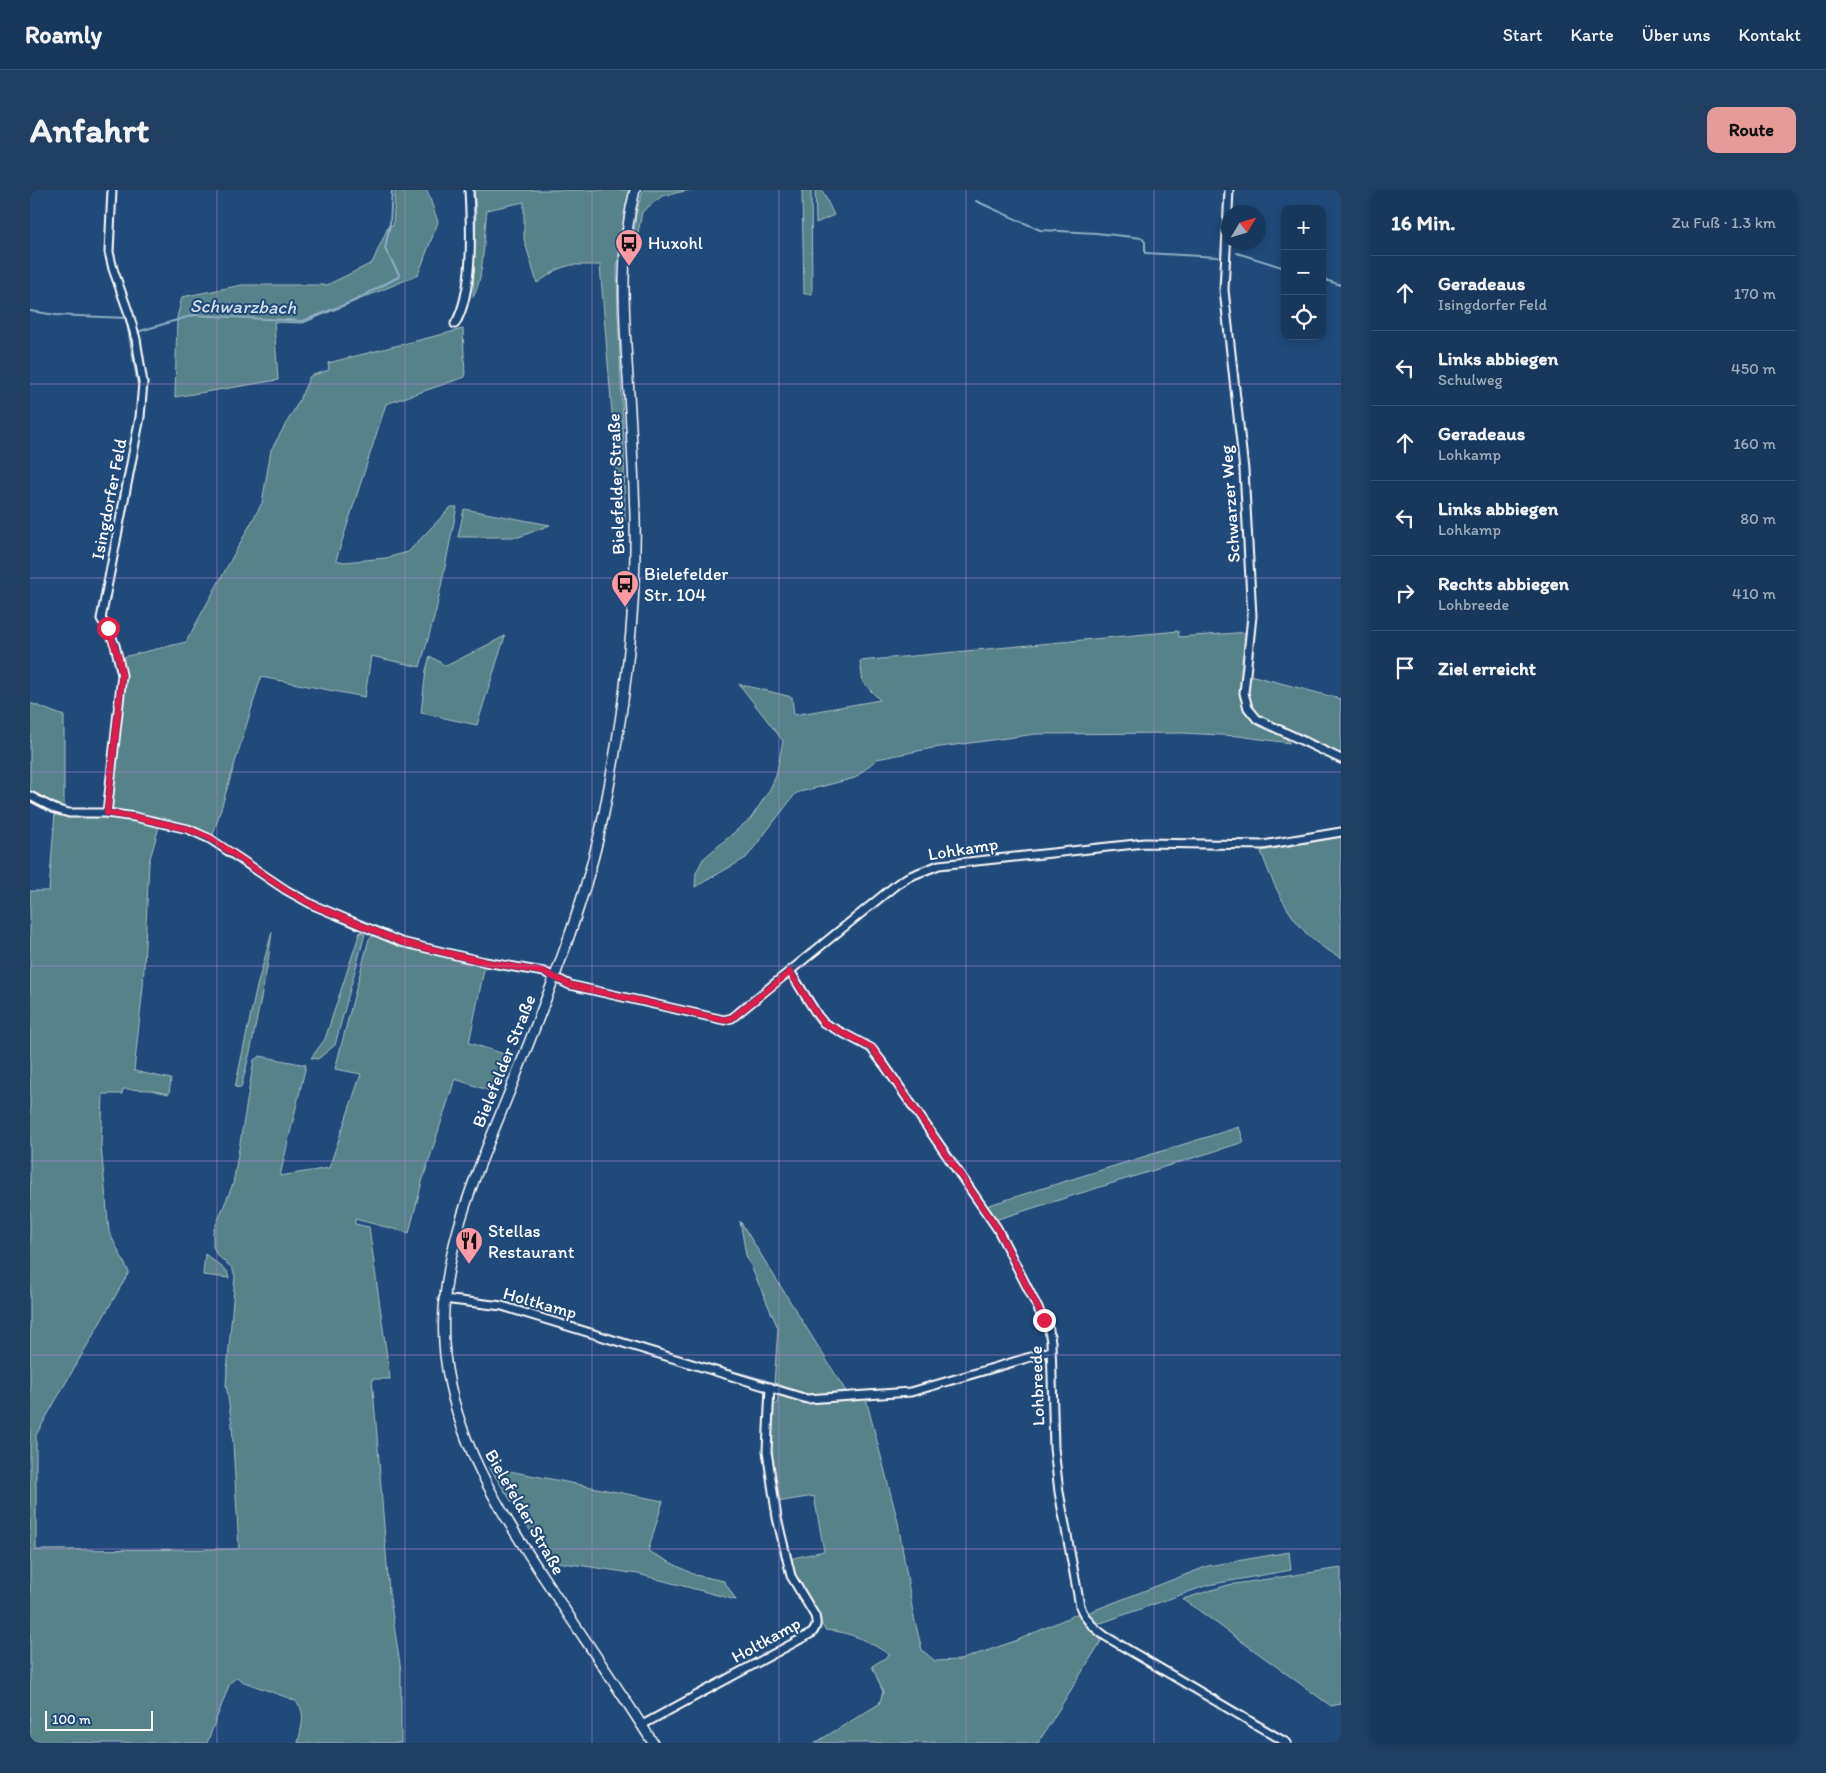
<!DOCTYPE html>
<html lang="de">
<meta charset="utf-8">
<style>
:root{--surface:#17385c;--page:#203f62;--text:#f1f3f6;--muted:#9eacbb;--line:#365272;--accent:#e69b98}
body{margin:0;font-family:Itim,sans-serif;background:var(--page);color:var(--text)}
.controls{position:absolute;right:15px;top:15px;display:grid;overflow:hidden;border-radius:10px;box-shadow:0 2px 8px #0003}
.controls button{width:45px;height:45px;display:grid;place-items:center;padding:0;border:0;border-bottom:1px solid var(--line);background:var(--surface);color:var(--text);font:25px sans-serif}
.compass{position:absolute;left:1191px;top:15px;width:45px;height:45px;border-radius:50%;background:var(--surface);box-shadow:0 2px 8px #0003;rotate:52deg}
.scale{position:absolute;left:15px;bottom:12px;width:108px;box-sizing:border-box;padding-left:5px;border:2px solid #fff;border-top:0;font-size:14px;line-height:18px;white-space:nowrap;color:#fff;-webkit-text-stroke:4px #1f4a7a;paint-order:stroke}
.stop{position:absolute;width:15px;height:15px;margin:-11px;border:4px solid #e11d48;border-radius:50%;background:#fff}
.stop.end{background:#e11d48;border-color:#fff;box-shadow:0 1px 5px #0008}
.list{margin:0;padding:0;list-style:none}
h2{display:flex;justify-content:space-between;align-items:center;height:65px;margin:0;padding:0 20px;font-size:21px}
h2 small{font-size:16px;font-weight:400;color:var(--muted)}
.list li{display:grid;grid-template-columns:32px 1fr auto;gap:15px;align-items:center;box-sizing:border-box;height:75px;padding:0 20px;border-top:1px solid var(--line)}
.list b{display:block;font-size:19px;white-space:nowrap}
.list p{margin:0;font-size:16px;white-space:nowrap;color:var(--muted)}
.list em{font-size:16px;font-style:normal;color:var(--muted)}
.icon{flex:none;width:28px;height:28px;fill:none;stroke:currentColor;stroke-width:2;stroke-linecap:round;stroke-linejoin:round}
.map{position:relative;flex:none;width:1311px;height:1553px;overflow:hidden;border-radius:10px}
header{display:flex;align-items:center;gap:30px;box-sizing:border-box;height:70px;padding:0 25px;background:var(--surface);border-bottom:1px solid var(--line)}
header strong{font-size:24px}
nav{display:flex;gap:28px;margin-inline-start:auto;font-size:18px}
.intro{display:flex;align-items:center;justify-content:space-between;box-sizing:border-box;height:120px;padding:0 30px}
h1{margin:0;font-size:35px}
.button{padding:12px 22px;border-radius:10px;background:var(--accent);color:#111;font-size:18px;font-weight:700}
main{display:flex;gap:30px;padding:0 30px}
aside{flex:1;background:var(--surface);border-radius:10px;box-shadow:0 2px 8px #0003}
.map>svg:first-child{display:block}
.green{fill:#56828a;stroke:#aac0c4}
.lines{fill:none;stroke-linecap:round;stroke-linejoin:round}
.stream{stroke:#8eafc5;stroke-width:2}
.minor-casing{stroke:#fff;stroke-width:11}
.secondary-casing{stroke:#fff;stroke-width:12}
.minor{stroke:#1f4a7a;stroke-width:7}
.secondary{stroke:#1f4a7a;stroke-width:9}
.route{stroke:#e11d48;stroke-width:6}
.grid{fill:none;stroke:#b68bdc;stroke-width:1;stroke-opacity:0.55}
.labels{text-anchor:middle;stroke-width:4;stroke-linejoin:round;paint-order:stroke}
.poi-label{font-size:18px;fill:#fff;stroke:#1f4a7a;text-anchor:start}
.street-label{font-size:18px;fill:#fff;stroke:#1f4a7a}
.water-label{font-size:19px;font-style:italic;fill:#d0dee7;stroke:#1f4a7a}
</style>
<header>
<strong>Roamly</strong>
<nav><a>Start</a><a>Karte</a><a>Über uns</a><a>Kontakt</a></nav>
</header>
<div class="intro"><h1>Anfahrt</h1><a class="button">Route</a></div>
<main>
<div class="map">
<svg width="1311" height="1553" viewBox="0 0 1311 1553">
<rect width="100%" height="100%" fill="#1f4a7a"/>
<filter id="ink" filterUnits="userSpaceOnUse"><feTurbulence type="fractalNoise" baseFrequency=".02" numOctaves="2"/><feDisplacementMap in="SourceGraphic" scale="10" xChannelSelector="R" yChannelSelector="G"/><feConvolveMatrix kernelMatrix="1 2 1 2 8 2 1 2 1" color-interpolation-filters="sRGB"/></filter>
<g filter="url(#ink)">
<g class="green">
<polygon points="365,0 397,0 408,32 388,85 273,133 244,132 248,190 145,207 147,128 152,107 212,95 297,95 342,73 359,35 363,36"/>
<path d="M444 0H600L591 44 587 79 588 127 594 252 595 331 586 329V272L570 75H541L528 79 507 93 494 49V12L457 20C454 41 454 91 443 107L446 23Z"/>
<polygon points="613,0 660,0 632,6 612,22 607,48 604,48 606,24"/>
<polygon points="772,0 781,0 782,104 774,104"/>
<polygon points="785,0 792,0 804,25 786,33"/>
<polygon points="433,139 435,187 356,214 306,370 314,372 356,368 378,362 421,317 427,317 406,421 390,477 341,466 335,507 231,487 183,645 159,636 80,619 95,484 93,467 156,452 232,313 241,260 268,213 280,186 299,180 298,173"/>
<polygon points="434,319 520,335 489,347 428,347"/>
<polygon points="1148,441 1149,447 1219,442 1210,505 1214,521 1225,531 1253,546 1260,553 1208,546 1153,543 1006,544 903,558 847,569 825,588 766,603 716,668 665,697 666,683 673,669 721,628 739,601 746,586 753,551 709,494 762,507 764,525 850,510 833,493 830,471"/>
<polygon points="475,446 447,535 391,523 396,480 400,466 416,476"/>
<polygon points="1220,485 1311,509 1311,565 1278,547 1229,526 1221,516 1216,503"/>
<polygon points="0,513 34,526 34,618 13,611 0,603"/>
<path d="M25 622 44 626 94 629 129 637 119 672 113 797 104 881 141 889 139 904 120 900 93 899 92 904H73L71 956 79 1042 99 1082 6 1245V1360L209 1359 202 1235 196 1194 205 1086 202 1078 186 1064 183 1056V1042L203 994 224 870 230 866 276 875 250 986 299 978 331 884 305 879 339 749 343 746 370 756 455 775 439 853 481 866 466 903 425 889 392 992 379 1043 325 1029V1034L339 1037 360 1189H342L347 1245 359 1402 371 1481V1553H268C271 1538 278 1520 264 1510L214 1492 207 1487 200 1493 177 1553H0V701H19Z"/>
<path d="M1311 647V768C1299 761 1286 754 1276 743 1255 721 1241 690 1231 661Z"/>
<polygon points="242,742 237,778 221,858 211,898 205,897 227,796"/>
<polygon points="330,742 335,744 305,855 288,869 281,868 295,849"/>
<polygon points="1209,937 1214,952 965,1030 956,1016"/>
<polygon points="710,1031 817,1203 778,1205 744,1193 748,1138 716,1065"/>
<polygon points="175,1064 197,1081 199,1088 173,1085"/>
<path d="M748 1204 778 1212 836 1209 868 1332 883 1423 892 1460 905 1471 930 1470 988 1450 1049 1423 1058 1436 1073 1448 1008 1553H785L849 1514 853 1502 842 1476 860 1465C840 1452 819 1441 795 1440L763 1385 759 1369 794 1361 784 1306 747 1312 739 1261 742 1214H747Z"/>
<polygon points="459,1277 633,1311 618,1361 665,1385 694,1391 706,1410 608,1384 520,1371"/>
<polygon points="1259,1362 1261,1380 1178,1395 1074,1432 1066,1434 1057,1423 1178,1376"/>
<polygon points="1311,1378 1311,1514 1301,1516 1153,1409 1198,1395"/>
</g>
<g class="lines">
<g class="stream">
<polyline points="946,11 1010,40 1066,43 1112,48 1115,52 1115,63 1188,67"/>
<polyline points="1207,63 1255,78"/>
<polyline points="1292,89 1311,95"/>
<polyline points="0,121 26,125 96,128 109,200"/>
<polyline points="107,142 164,125 273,131 324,111 370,86 355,59 360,34 362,0"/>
<polyline points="417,760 456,768 513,778"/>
<polyline points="644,1165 734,1190 773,1204"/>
</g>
<defs>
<g id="minor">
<polyline points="1199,0 1194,100 1214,280 1222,426 1214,503 1218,518 1227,529 1311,569"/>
<path d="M425 134C444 102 441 37 439 0"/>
<polyline points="0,606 25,619 39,623 77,623 105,627 158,639 180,649 256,700 283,715 371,752 455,772 514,782 540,795 694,830 702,828 867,694 878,687 909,675 1115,653 1233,655 1311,642"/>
<polyline points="77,623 92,485 85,455 78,438 71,429 110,227 113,193 106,149 99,124 83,79 79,62 82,0"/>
<path d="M760 781 788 826 794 833 841 858 855 876 967 1038 1019 1140 1021 1152 1024 1258 1029 1302 1050 1416C1055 1430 1063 1437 1075 1446L1257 1553"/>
<polyline points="413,1109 472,1116 777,1209 881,1202 1021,1161"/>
<path d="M612 1535 782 1443C787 1437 787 1433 785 1426L761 1386 747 1328 737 1261 740 1197"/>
</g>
<path id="secondary" d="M605 0C589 62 594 125 598 188 601 235 604 282 605 328 607 428 593 526 574 623 554 720 515 812 479 903 445 987 405 1073 415 1165 425 1251 468 1317 514 1388 550 1443 588 1497 623 1553"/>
</defs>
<use href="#minor" class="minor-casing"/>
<use href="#secondary" class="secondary-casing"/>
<use href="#minor" class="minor"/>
<use href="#secondary" class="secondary"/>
</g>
</g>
<g class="lines" filter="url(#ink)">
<polyline class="route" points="78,438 89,469 92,485 77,623 105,627 158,639 180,648 256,700 283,715 371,752 455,772 514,782 540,795 694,830 702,828 760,782 788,826 794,833 842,858 855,876 967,1038 1014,1130"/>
</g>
<path class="grid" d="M187 0V1553M375 0V1553M562 0V1553M749 0V1553M936 0V1553M1124 0V1553M0 194H1311M0 388H1311M0 582H1311M0 776H1311M0 971H1311M0 1165H1311M0 1359H1311"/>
<defs>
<symbol id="bus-pin" viewBox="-11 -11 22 30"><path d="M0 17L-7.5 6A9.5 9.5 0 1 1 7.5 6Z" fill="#ff9aa2" stroke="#1f4a7a"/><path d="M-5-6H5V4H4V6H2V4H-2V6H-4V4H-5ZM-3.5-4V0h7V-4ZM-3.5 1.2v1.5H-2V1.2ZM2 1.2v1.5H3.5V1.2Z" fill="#111"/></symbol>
<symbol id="restaurant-pin" viewBox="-11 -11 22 30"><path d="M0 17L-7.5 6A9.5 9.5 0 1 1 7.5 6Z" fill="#ff9aa2" stroke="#1f4a7a"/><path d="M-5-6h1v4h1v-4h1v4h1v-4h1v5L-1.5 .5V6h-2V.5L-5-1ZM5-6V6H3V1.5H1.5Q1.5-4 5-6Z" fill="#111"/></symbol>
</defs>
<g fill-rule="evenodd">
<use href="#bus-pin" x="583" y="37" width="32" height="43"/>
<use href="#bus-pin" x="579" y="378" width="32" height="43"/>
<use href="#restaurant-pin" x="423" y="1035" width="32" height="43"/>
</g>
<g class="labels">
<g class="poi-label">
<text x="618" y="59">Huxohl</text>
<text x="614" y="390">Bielefelder<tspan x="614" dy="21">Str. 104</tspan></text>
<text x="458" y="1047">Stellas<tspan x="458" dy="21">Restaurant</tspan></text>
</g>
<g class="street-label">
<text transform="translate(586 294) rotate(-92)" y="6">Bielefelder Straße</text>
<text transform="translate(79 309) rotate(-79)" y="6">Isingdorfer Feld</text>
<text transform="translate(1200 314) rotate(-94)" y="6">Schwarzer Weg</text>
<text transform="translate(933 659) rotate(-9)" y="6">Lohkamp</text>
<text transform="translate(474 871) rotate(-68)" y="6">Bielefelder Straße</text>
<text transform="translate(510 1113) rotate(16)" y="6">Holtkamp</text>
<text transform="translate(1007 1196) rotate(-92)" y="6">Lohbreede</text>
<text transform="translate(495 1322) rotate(60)" y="6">Bielefelder Straße</text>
<text transform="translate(736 1450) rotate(-29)" y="6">Holtkamp</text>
</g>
<g class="water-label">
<text transform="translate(213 116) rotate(1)" y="7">Schwarzbach</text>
</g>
</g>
</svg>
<div class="controls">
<button>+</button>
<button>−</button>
<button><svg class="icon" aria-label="locate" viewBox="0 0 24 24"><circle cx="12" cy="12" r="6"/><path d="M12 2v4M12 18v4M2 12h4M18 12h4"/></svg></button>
</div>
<svg class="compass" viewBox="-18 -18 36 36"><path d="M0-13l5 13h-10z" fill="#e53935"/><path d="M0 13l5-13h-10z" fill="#9eacbb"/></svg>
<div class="scale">100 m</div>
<div class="stop" style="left:78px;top:438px"></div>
<div class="stop end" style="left:1014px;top:1130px"></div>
</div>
<aside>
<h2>16 Min.<small>Zu Fuß · 1.3 km</small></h2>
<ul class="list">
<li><svg class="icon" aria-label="ahead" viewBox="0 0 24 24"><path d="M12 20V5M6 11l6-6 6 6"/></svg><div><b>Geradeaus</b><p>Isingdorfer Feld</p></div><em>170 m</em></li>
<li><svg class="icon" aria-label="left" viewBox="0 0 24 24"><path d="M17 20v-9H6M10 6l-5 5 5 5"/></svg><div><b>Links abbiegen</b><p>Schulweg</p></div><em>450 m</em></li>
<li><svg class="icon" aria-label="ahead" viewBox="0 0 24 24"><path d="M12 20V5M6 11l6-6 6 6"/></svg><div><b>Geradeaus</b><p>Lohkamp</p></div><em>160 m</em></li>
<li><svg class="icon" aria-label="left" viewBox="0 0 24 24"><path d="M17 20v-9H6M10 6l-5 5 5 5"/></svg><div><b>Links abbiegen</b><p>Lohkamp</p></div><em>80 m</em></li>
<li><svg class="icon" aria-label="right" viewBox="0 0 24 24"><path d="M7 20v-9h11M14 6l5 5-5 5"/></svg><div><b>Rechts abbiegen</b><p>Lohbreede</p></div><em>410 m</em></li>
<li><svg class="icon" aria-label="arrive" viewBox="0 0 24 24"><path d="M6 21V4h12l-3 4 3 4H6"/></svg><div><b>Ziel erreicht</b></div></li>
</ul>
</aside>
</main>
